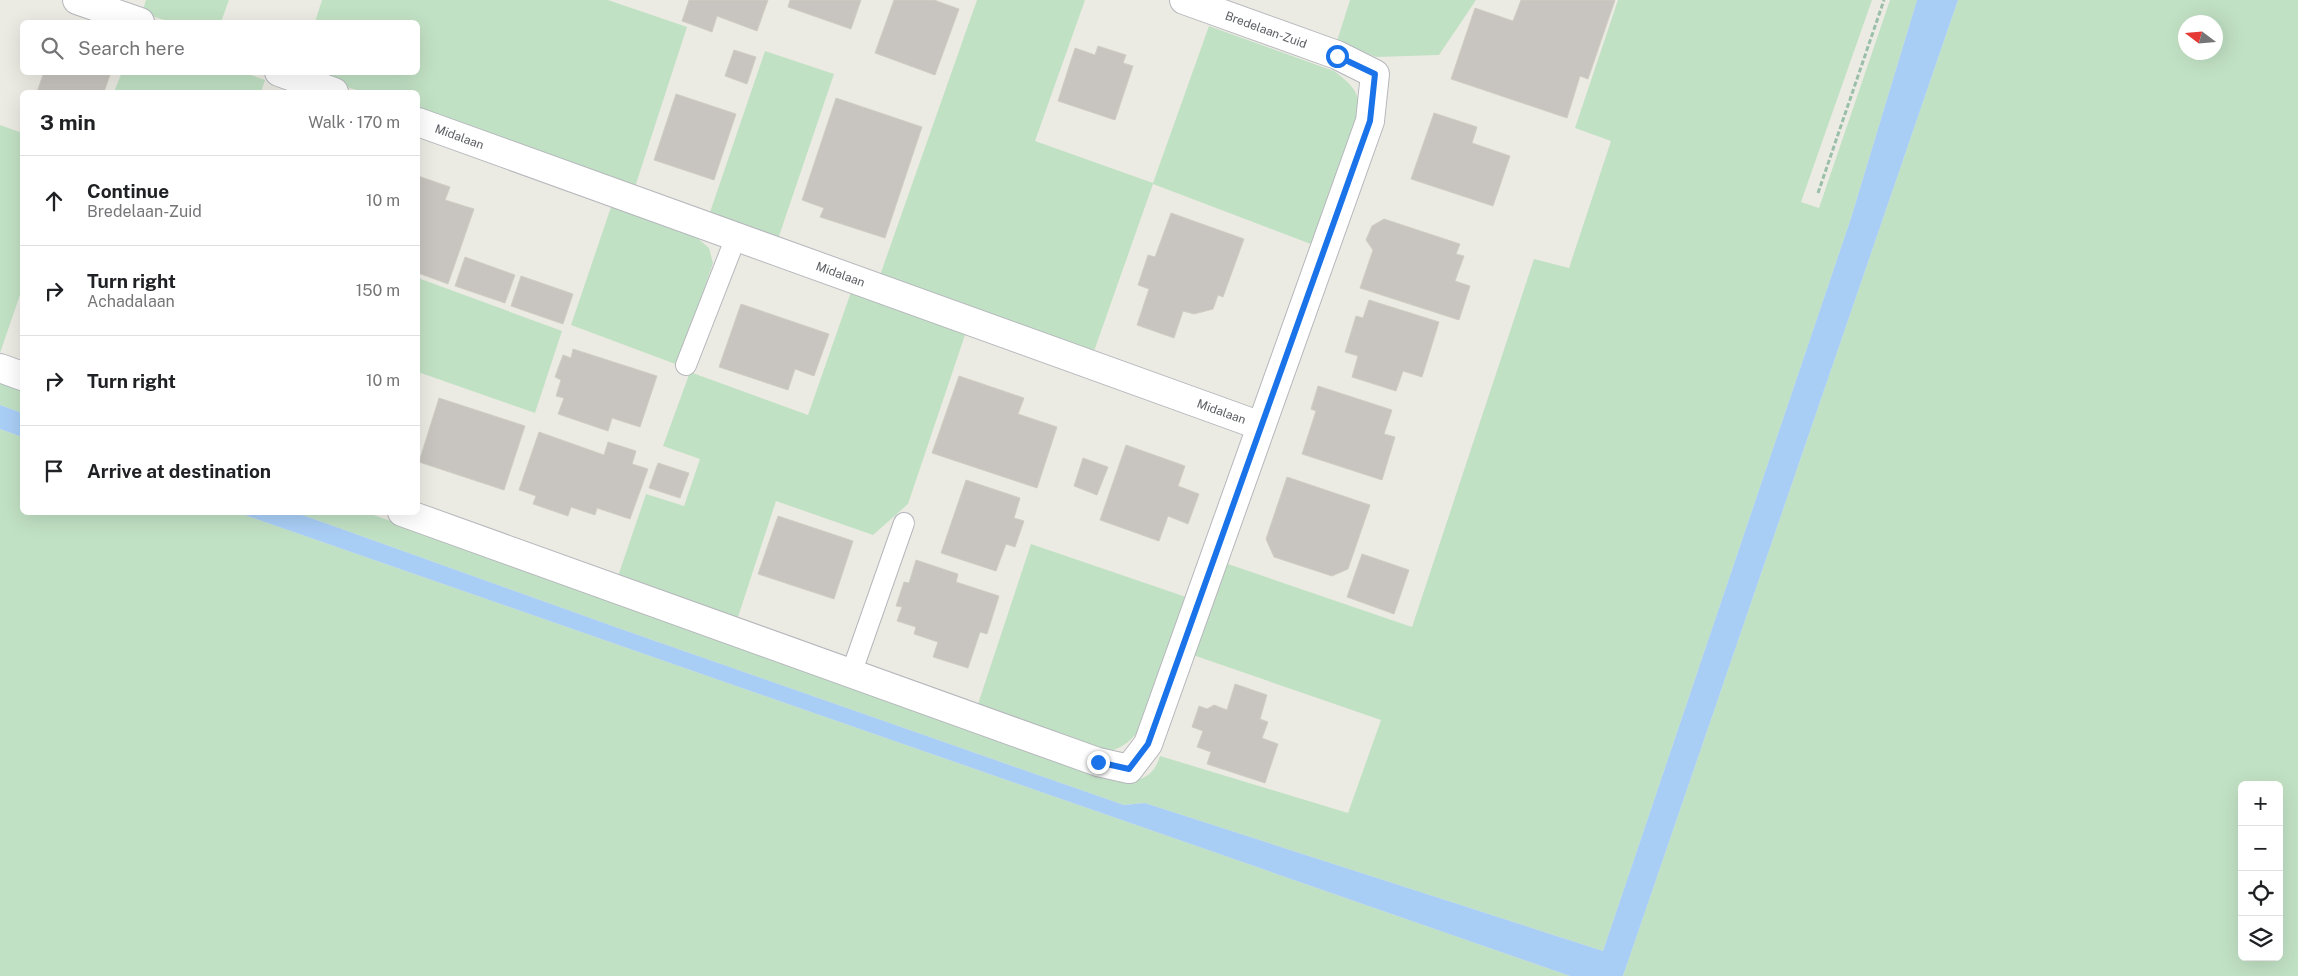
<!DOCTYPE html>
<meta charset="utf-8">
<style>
:root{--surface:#fff;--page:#f2f2f2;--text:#202124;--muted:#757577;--line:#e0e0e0}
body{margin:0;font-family:"Public Sans",sans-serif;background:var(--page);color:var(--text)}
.controls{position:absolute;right:15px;bottom:15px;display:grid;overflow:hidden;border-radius:8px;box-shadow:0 5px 20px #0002}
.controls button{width:45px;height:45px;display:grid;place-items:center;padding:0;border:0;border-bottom:1px solid var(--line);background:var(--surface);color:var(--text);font:25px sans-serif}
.compass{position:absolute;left:2178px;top:15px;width:45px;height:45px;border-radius:50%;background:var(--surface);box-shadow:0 5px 20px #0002;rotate:286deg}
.stop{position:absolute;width:15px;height:15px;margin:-11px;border:4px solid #1a73e8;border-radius:50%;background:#fff}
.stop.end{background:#1a73e8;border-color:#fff;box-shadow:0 1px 5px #0008}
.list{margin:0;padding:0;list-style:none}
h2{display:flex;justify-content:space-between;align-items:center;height:65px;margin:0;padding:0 20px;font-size:21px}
h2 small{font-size:16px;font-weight:400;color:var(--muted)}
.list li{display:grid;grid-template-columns:32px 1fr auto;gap:15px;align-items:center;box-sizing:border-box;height:90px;padding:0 20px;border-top:1px solid var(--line)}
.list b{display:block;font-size:19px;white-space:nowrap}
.list p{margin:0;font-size:16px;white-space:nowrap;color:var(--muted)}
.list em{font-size:16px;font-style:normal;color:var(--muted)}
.icon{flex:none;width:28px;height:28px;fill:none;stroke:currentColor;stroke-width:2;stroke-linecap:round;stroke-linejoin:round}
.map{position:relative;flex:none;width:2298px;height:976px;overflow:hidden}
.search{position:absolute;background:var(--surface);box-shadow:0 5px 20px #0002;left:20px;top:20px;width:400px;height:55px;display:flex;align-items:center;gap:12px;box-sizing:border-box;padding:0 18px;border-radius:8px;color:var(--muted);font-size:19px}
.panel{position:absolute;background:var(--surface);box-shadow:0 5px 20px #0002;left:20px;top:90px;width:400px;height:425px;border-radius:8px}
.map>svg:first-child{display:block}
.green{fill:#c1e1c4;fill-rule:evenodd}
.water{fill:#a9cef6}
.building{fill:#c8c5c0;stroke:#d0cdc2}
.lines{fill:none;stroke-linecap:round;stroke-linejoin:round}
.service-casing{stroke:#b5b7bc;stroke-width:22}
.minor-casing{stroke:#b5b7bc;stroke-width:30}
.path{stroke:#9abfa8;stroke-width:3;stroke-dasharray:5 2.5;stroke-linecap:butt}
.service{stroke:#fff;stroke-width:20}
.minor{stroke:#fff;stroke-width:28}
.route{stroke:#1a73e8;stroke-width:6}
.labels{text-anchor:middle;stroke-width:4;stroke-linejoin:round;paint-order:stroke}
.street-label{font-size:12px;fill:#5b5d62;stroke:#fff}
</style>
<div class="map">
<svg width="2298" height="976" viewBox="0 0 2298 976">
<rect width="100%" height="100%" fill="#ecebe3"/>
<g class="green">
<polygon points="146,0 229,0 221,22 171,22 142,13"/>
<polygon points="322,0 608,0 687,27 634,190 418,112 418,92 362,92 306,73 418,72 418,22 315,22"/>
<path d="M977 0H1085L1035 141 1153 183 1209 26 1334 71C1357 88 1361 96 1360 124L1316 246 1153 184 1093 354 879 278Z"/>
<polygon points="1350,0 1476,0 1439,55 1376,57 1337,41"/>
<path d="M1618 0H1872L1801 202 1819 208 1890 0H1917L1851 218 1603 951 1145 803 1124 805 621 629 297 513H368L1117 782C1139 781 1153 779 1160 756L1348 813 1381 720 1190 654 1222 562 1412 627 1534 259 1569 268 1611 141 1575 128Z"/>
<path d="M1958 0H2298V976H1623ZM2186 22H2216V52H2186ZM2242 785H2279V957H2242Z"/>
<polygon points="765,51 834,74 777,242 708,218"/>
<polygon points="122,72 245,73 265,80 261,92 114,92"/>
<polygon points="0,125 22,133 22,289 0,353"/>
<polygon points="611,207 695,236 709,248 713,263 678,365 571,325"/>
<polygon points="418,278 562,331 535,413 418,372"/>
<polygon points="851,292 966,332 908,504 873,535 776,501 737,620 617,579 646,494 684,506 700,459 663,446 690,372 808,415"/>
<polygon points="0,379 22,387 22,413 0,405"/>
<polygon points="0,429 22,437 22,512 239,513 1570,976 0,976"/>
<path d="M1031 544 1186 597 1142 727C1132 739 1125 747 1110 751L977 707Z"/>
</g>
<g class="water">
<polygon points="1917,0 1958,0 1623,976 1570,976 239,513 297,513 621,629 1124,805 1145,803 1603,951 1851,218"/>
<polygon points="0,405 22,413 22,437 0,429"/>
</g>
<g class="building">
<polygon points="689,0 768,0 757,31 717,16 712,32 682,21"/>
<polygon points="790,0 861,0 851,29 788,7"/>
<polygon points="894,0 934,0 959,9 935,75 875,53"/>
<polygon points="1521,0 1615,0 1588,79 1580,76 1567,118 1451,79 1475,8 1513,21"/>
<polygon points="1098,46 1126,55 1123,63 1133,66 1115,120 1058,101 1075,48 1095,55"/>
<polygon points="734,50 756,57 747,84 725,76"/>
<polygon points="44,72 111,72 104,92 37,92"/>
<polygon points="676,94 736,114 714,180 654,160"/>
<polygon points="836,98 922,127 885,238 820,217 824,208 802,200"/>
<polygon points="1434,113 1477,127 1472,143 1510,156 1493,206 1411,179"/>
<polygon points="418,176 450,187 445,200 474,209 448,284 418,273"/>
<polygon points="1171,213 1244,239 1223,297 1218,295 1213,309 1194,314 1183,311 1174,338 1137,325 1149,289 1138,285 1148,255 1155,257"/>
<polygon points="1384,219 1460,244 1456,254 1464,256 1455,281 1470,286 1459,320 1360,288 1373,250 1366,240 1372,226"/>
<polygon points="465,257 515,275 505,303 455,286"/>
<polygon points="521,276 573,294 563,324 511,306"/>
<polygon points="1369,300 1439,322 1422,377 1403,371 1396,391 1352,377 1358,356 1345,352 1356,316 1363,318"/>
<polygon points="741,304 829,334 814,376 795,369 788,390 719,367"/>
<polygon points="573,349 657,376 640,427 612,418 608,431 558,414 564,398 556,396 561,380 555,377 563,355 571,358"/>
<polygon points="959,376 1024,398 1018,414 1057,427 1037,488 932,453"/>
<polygon points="1318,386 1392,410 1384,434 1395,437 1382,480 1302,454 1316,411 1311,409"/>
<polygon points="439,398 525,426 504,490 419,462"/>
<polygon points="539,432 604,455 608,442 636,451 632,464 648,469 630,519 597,508 595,515 571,507 568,516 533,504 536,496 519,490"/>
<polygon points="1126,445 1185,466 1178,486 1199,494 1188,524 1168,516 1159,541 1100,520"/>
<polygon points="1083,458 1108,467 1097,495 1074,486"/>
<polygon points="658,463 689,473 680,498 649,488"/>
<polygon points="1287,477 1370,505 1348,569 1332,576 1274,557 1266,539"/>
<polygon points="966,480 1020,498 1014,518 1024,521 1015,547 1006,544 996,571 941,553"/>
<polygon points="778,516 853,541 834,599 758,574"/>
<polygon points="1362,554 1409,570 1394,614 1347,597"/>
<polygon points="916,560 958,574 956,582 999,596 987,634 980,632 968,668 933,657 938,642 914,634 916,627 897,621 902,607 896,606 904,582 909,583"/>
<polygon points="1235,684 1267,695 1260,719 1268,722 1262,738 1278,744 1265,783 1207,764 1211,752 1197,747 1203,731 1192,727 1199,706 1207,709 1214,705 1227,710"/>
</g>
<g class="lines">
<defs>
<g id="service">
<polyline points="686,365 736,237"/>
<polyline points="851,674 904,523"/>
</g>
<g id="minor">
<polyline points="77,0 140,22"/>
<polyline points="279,72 334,92"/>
<path id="s1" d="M418 122 1261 426"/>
<polyline points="0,368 22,376"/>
<polyline points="402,512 1098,762 1129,769 1148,744 1370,121 1375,74 1337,55 1184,0"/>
</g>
</defs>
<use href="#service" class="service-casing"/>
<use href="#minor" class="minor-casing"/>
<polyline class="path" points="1818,193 1884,0"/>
<use href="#service" class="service"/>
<use href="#minor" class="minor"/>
</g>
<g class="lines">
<polyline class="route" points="1098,762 1129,769 1148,744 1370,121 1375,74 1337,56"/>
</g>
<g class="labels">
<g class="street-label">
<text transform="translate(1266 30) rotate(20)" y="4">Bredelaan-Zuid</text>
<text dy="4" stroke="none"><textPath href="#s1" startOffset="44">Midalaan</textPath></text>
<text dy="4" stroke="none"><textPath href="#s1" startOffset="449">Midalaan</textPath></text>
<text dy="4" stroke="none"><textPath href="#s1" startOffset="854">Midalaan</textPath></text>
</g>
</g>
</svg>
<div class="controls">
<button>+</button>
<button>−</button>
<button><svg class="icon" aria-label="locate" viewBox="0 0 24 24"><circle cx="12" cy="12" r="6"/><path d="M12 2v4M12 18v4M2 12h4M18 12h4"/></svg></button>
<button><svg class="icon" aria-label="layers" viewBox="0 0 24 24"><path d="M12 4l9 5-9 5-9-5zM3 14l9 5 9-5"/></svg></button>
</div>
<svg class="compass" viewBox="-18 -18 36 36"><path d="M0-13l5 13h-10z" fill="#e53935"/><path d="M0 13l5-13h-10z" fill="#757577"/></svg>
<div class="stop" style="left:1337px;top:56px"></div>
<div class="stop end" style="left:1098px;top:762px"></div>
<div class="search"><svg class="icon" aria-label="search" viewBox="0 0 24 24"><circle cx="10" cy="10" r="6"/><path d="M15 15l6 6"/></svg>Search here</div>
<section class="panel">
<h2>3 min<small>Walk · 170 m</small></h2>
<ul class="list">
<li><svg class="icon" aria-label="ahead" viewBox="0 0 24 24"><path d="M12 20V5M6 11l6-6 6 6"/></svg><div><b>Continue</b><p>Bredelaan-Zuid</p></div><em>10 m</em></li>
<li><svg class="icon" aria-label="right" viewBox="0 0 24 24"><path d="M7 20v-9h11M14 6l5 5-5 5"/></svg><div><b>Turn right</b><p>Achadalaan</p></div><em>150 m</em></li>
<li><svg class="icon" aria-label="right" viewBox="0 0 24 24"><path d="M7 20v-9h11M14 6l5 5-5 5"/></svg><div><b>Turn right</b></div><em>10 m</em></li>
<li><svg class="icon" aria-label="arrive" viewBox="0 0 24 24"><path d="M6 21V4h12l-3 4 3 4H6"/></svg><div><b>Arrive at destination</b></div></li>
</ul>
</section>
</div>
